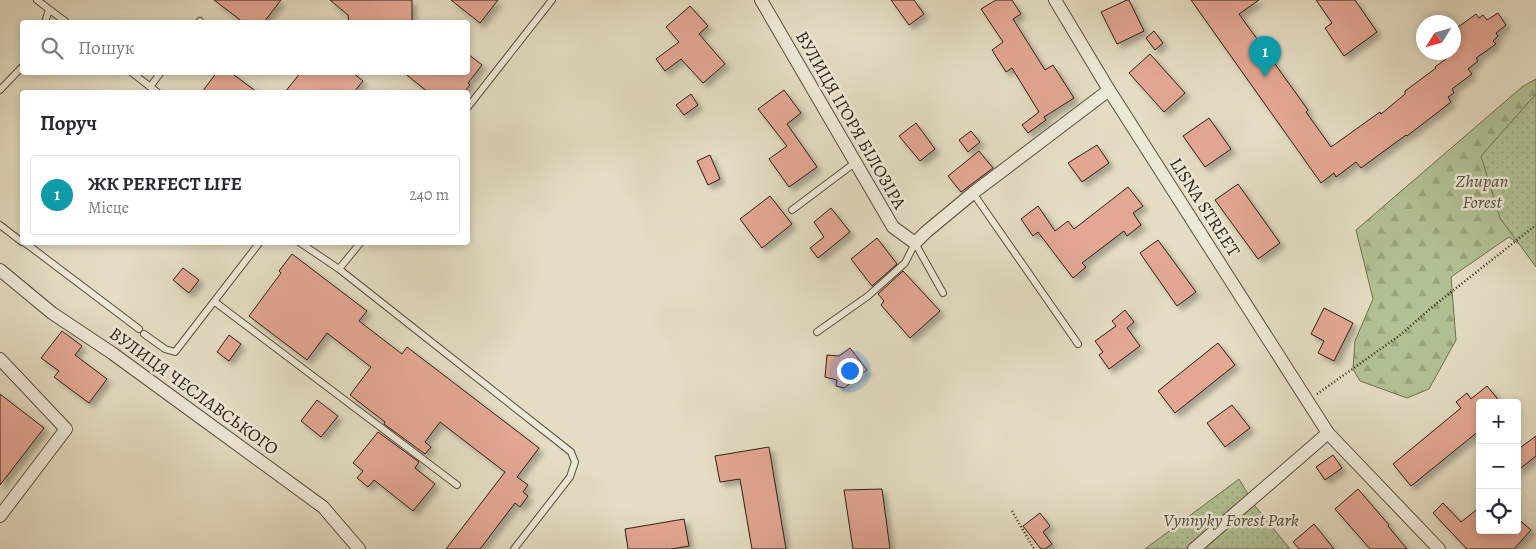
<!DOCTYPE html>
<html lang="uk">
<meta charset="utf-8">
<style>
:root{--surface:#fff;--page:#f7f7f7;--text:#2b2b33;--muted:#7c7c81;--line:#e1e1e2;--accent:#1a73e8}
body{margin:0;font-family:Alegreya,serif;background:var(--page);color:var(--text)}
.controls{position:absolute;right:15px;bottom:15px;display:grid;overflow:hidden;border-radius:5px;box-shadow:0 2px 8px #0003}
.controls button{width:45px;height:45px;display:grid;place-items:center;padding:0;border:0;border-bottom:1px solid var(--line);background:var(--surface);color:var(--text);font:25px sans-serif}
.compass{position:absolute;left:1416px;top:15px;width:45px;height:45px;border-radius:50%;background:var(--surface);box-shadow:0 2px 8px #0003;rotate:233deg}
.you{position:absolute;left:849px;top:370px;width:18px;height:18px;margin:-12px;border:4px solid #fff;border-radius:50%;background:#1a73e8;box-shadow:0 0 0 8px #1a73e833}
.badge{display:grid;place-items:center;width:32px;height:32px;border-radius:50%;background:var(--accent);color:#fff;font-size:16px;font-weight:700}
.pin{position:absolute;translate:-50% -41px;filter:drop-shadow(0 1px 2px #0008)}
.pin::after{content:'';position:absolute;top:26px;width:18px;height:15px;background:inherit;clip-path:polygon(0 0,100% 0,50% 100%)}
.list{margin:0;padding:0;list-style:none}
h2{display:flex;justify-content:space-between;align-items:center;height:65px;margin:0;padding:0 20px;font-size:21px}
h2 small{font-size:16px;font-weight:400;color:var(--muted)}
.list li{display:grid;grid-template-columns:32px 1fr auto;gap:15px;align-items:center;box-sizing:border-box;height:80px;margin:0 10px 10px;padding:0 10px;border:1px solid var(--line);border-radius:5px}
.list b{display:block;font-size:19px;white-space:nowrap}
.list p{margin:0;font-size:16px;white-space:nowrap;color:var(--muted)}
.list em{font-size:16px;font-style:normal;color:var(--muted)}
.icon{flex:none;width:28px;height:28px;fill:none;stroke:currentColor;stroke-width:2;stroke-linecap:round;stroke-linejoin:round}
.map{position:relative;flex:none;width:1536px;height:549px;overflow:hidden}
.search{position:absolute;background:var(--surface);box-shadow:0 2px 8px #0003;left:20px;top:20px;width:450px;height:55px;display:flex;align-items:center;gap:12px;box-sizing:border-box;padding:0 18px;border-radius:5px;color:var(--muted);font-size:19px}
.panel{position:absolute;background:var(--surface);box-shadow:0 2px 8px #0003;left:20px;top:90px;width:450px;height:155px;border-radius:5px}
.map>svg:first-child{display:block}
.forest{fill:url(#forest-firs);stroke:#707054}
.park{fill:url(#park-dots);stroke:#707054}
.building{fill:#e3a793;stroke:#2f1f12;filter:url(#shadow)}
.lines{fill:none;stroke-linecap:round;stroke-linejoin:round}
.lane-casing{stroke:#5c4e3e;stroke-width:8}
.street-casing{stroke:#5c4e3e;stroke-width:14}
.path{stroke:#2f1f12;stroke-width:2.5;stroke-dasharray:1 2.5;stroke-linecap:butt}
.lane{stroke:#ede9d8;stroke-width:6}
.street{stroke:#ede9d8;stroke-width:12}
.labels{text-anchor:middle;stroke-width:5;stroke-linejoin:round;paint-order:stroke}
.street-label{font-size:18px;fill:#2f1f12;stroke:#ede9d8}
.park-label{font-size:18px;font-style:italic;fill:#565039;stroke:#ede9d8}
</style>
<div class="map">
<svg width="1536" height="549" viewBox="0 0 1536 549">
<defs>
<pattern id="forest-firs" width="22" height="20" patternUnits="userSpaceOnUse" patternTransform="scale(1.25)"><rect width="22" height="20" fill="#b2c295"/><path d="M5 1l3.5 6h-7zM16 11l3.5 6h-7z" fill="#99a67f"/></pattern>
<pattern id="park-dots" width="8" height="8" patternUnits="userSpaceOnUse" patternTransform="scale(1.25)"><rect width="8" height="8" fill="#b2c295"/><path d="M2 2h.1M6 6h.1" fill="none" stroke="#99a67f" stroke-width="1.8" stroke-linecap="round"/></pattern>
<filter id="shadow"><feDropShadow dx="4.5" dy="4.5" stdDeviation="2.5" flood-color="#0004"/></filter>
</defs>
<rect width="100%" height="100%" fill="#e4ddc3"/>
<filter id="stains"><feTurbulence type="fractalNoise" baseFrequency=".004" numOctaves="4"/><feColorMatrix values="0 0 0 0 .2 0 0 0 0 .09 0 0 0 0 .02 0 0 0 .5 -.17"/></filter>
<radialGradient id="worn" r=".72"><stop offset=".6" stop-color="#630" stop-opacity="0"/><stop offset="1" stop-color="#630" stop-opacity=".3"/></radialGradient>
<polygon class="forest" points="1536,79 1536,256 1509,237 1451,277 1456,340 1429,389 1407,398 1360,381 1353,369 1355,341 1373,299 1356,230 1522,87"/>
<g class="park">
<polygon points="1536,94 1536,267 1500,218 1481,156"/>
<polygon points="1239,479 1255,506 1290,549 1145,549"/>
</g>
<g class="building">
<polygon points="214,0 281,0 264,22 243,22"/>
<polygon points="330,0 412,0 412,22 349,22 348,15"/>
<polygon points="451,0 498,0 480,23"/>
<polygon points="891,0 914,0 924,14 909,25"/>
<polygon points="996,0 1012,0 1021,14 1013,19 1045,70 1053,65 1074,98 1044,117 1046,120 1028,133 1022,125 1039,112 1012,68 1006,72 992,50 1003,42 981,9"/>
<polygon points="1127,0 1129,0 1144,31 1117,44 1101,12"/>
<polygon points="1191,0 1259,0 1239,14 1308,110 1306,112 1331,147 1380,112 1381,114 1405,94 1405,91 1436,68 1435,67 1446,59 1442,52 1454,52 1454,30 1476,14 1479,18 1483,15 1487,20 1498,13 1506,25 1496,33 1498,36 1493,41 1496,44 1476,58 1478,61 1468,69 1472,74 1452,89 1454,93 1448,97 1451,102 1407,136 1406,135 1361,168 1356,162 1336,177 1334,173 1321,183"/>
<polygon points="1316,0 1355,0 1377,32 1344,56 1325,28 1332,23"/>
<polygon points="690,6 708,26 699,34 725,64 703,83 681,59 665,71 656,59 679,42 666,27"/>
<polygon points="1154,31 1163,43 1155,50 1146,38"/>
<polygon points="468,54 482,65 468,83 470,85 464,92 428,92 403,72 468,72"/>
<polygon points="1150,54 1185,93 1164,112 1129,73"/>
<polygon points="217,72 230,72 257,92 202,92"/>
<polygon points="301,72 352,72 363,81 354,92 285,92"/>
<polygon points="784,90 801,113 787,124 817,167 789,187 769,159 787,146 758,109"/>
<polygon points="691,94 698,105 684,115 676,105"/>
<polygon points="1209,118 1231,149 1205,167 1183,136"/>
<polygon points="916,123 935,149 920,161 899,136"/>
<polygon points="971,131 980,142 968,152 959,140"/>
<polygon points="1097,145 1109,163 1082,182 1068,163"/>
<polygon points="979,151 993,168 961,192 948,176"/>
<polygon points="710,155 720,179 708,185 697,161"/>
<polygon points="1238,184 1280,243 1258,259 1215,200"/>
<polygon points="1128,187 1143,206 1133,213 1141,225 1127,236 1124,231 1082,263 1086,267 1073,278 1038,232 1033,236 1021,219 1038,206 1055,231 1068,221 1074,229"/>
<polygon points="770,196 792,224 762,248 740,219"/>
<polygon points="831,208 850,232 818,258 810,248 824,237 814,222"/>
<polygon points="877,238 897,264 872,286 851,259"/>
<polygon points="1158,240 1196,292 1177,306 1140,253"/>
<polygon points="292,254 367,311 359,321 402,354 407,347 539,448 517,477 528,485 523,492 528,496 520,507 515,503 480,549 446,549 505,472 440,422 425,442 431,447 425,454 384,424 385,422 350,395 371,367 327,333 307,360 249,316 281,273 279,271"/>
<polygon points="183,268 199,280 189,293 173,280"/>
<polygon points="903,271 940,311 910,338 881,305 884,301 878,294"/>
<polygon points="1324,308 1353,323 1334,361 1318,353 1324,341 1311,334"/>
<polygon points="1125,310 1134,322 1127,328 1140,346 1109,369 1099,355 1103,352 1095,341 1116,326 1112,321"/>
<polygon points="62,331 82,346 75,355 107,379 89,403 54,377 59,371 41,358"/>
<polygon points="229,335 241,344 229,361 217,352"/>
<polygon points="1218,343 1235,365 1175,413 1158,391"/>
<polygon points="850,348 867,370 844,388 836,386 837,380 825,377 827,355 839,356"/>
<polygon points="1487,386 1501,403 1480,403 1480,430 1411,486 1393,464 1461,408 1456,402 1467,393 1471,399"/>
<polygon points="0,394 44,428 0,485"/>
<polygon points="317,400 338,416 321,437 301,421"/>
<polygon points="1232,405 1250,428 1225,447 1207,423"/>
<polygon points="378,432 419,462 415,468 435,484 413,511 374,480 368,487 357,478 363,471 353,463"/>
<polygon points="1536,436 1536,456 1517,471 1517,450"/>
<polygon points="769,447 786,549 752,549 740,479 720,482 715,456"/>
<polygon points="1333,455 1342,468 1325,480 1316,467"/>
<polygon points="882,489 890,549 853,549 844,490"/>
<polygon points="1358,489 1389,525 1388,526 1407,549 1370,549 1335,509"/>
<polygon points="1443,503 1461,522 1480,507 1480,530 1517,530 1517,518 1531,530 1514,549 1467,549 1433,513"/>
<polygon points="1040,513 1050,526 1043,532 1052,544 1045,549 1041,549 1023,526"/>
<polygon points="684,519 689,546 671,549 628,549 625,529"/>
<polygon points="1314,524 1334,549 1299,549 1293,542"/>
</g>
<g class="lines">
<defs>
<g id="lane">
<polyline points="37,0 66,22"/>
<polyline points="45,22 49,10"/>
<polyline points="199,22 200,21"/>
<polyline points="131,72 157,92"/>
<polyline points="150,87 161,72"/>
<polyline points="0,90 22,67"/>
<polyline points="468,107 552,0"/>
<polyline points="973,193 1078,344"/>
<polyline points="792,210 856,162"/>
<polyline points="0,225 22,242"/>
<polyline points="24,242 139,329"/>
<polyline points="299,242 339,269 571,452 575,462 570,477 514,549"/>
<polyline points="339,269 361,242"/>
<polyline points="215,302 457,485"/>
<polyline points="817,332 868,296 905,263 915,243 943,293"/>
<polyline points="144,334 165,349 175,352 260,242"/>
</g>
<g id="street">
<polyline points="761,0 893,227 915,243 926,232 973,193 1109,90"/>
<polyline points="1055,0 1109,90 1328,433 1439,549"/>
<polyline points="0,270 52,313 112,353 323,507 359,549"/>
<polyline points="0,359 66,429 0,516"/>
<polyline points="1194,549 1328,433"/>
</g>
</defs>
<use href="#lane" class="lane-casing"/>
<use href="#street" class="street-casing"/>
<g class="path">
<polyline points="1317,394 1399,336 1431,308 1536,225"/>
<polyline points="1012,511 1034,549"/>
</g>
<use href="#lane" class="lane"/>
<use href="#street" class="street"/>
</g>
<g class="labels">
<g class="street-label">
<text transform="translate(851 120) rotate(60)" y="6">ВУЛИЦЯ ІГОРЯ БІЛОЗІРА</text>
<text transform="translate(1205 207) rotate(57)" y="6">LISNA STREET</text>
<text transform="translate(194 391) rotate(36)" y="6">ВУЛИЦЯ ЧЕСЛАВСЬКОГО</text>
</g>
<g class="park-label">
<text x="1482" y="187">Zhupan<tspan x="1482" dy="21">Forest</tspan></text>
<text x="1231" y="526">Vynnyky Forest Park</text>
</g>
</g>
<rect width="100%" height="100%" filter="url(#stains)"/>
<rect width="100%" height="100%" fill="url(#worn)"/>
</svg>
<div class="controls">
<button>+</button>
<button>−</button>
<button><svg class="icon" aria-label="locate" viewBox="0 0 24 24"><circle cx="12" cy="12" r="6"/><path d="M12 2v4M12 18v4M2 12h4M18 12h4"/></svg></button>
</div>
<svg class="compass" viewBox="-18 -18 36 36"><path d="M0-13l5 13h-10z" fill="#e53935"/><path d="M0 13l5-13h-10z" fill="#7c7c81"/></svg>
<div class="you"></div>
<div class="pin badge" style="left:1265px;top:77px;background:#0f9aa8">1</div>
<div class="search"><svg class="icon" aria-label="search" viewBox="0 0 24 24"><circle cx="10" cy="10" r="6"/><path d="M15 15l6 6"/></svg>Пошук</div>
<section class="panel">
<h2>Поруч<small></small></h2>
<ul class="list">
<li><span class="badge" style="background:#0f9aa8">1</span><div><b>ЖК PERFECT LIFE</b><p>Місце</p></div><em>240 m</em></li>
</ul>
</section>
</div>
